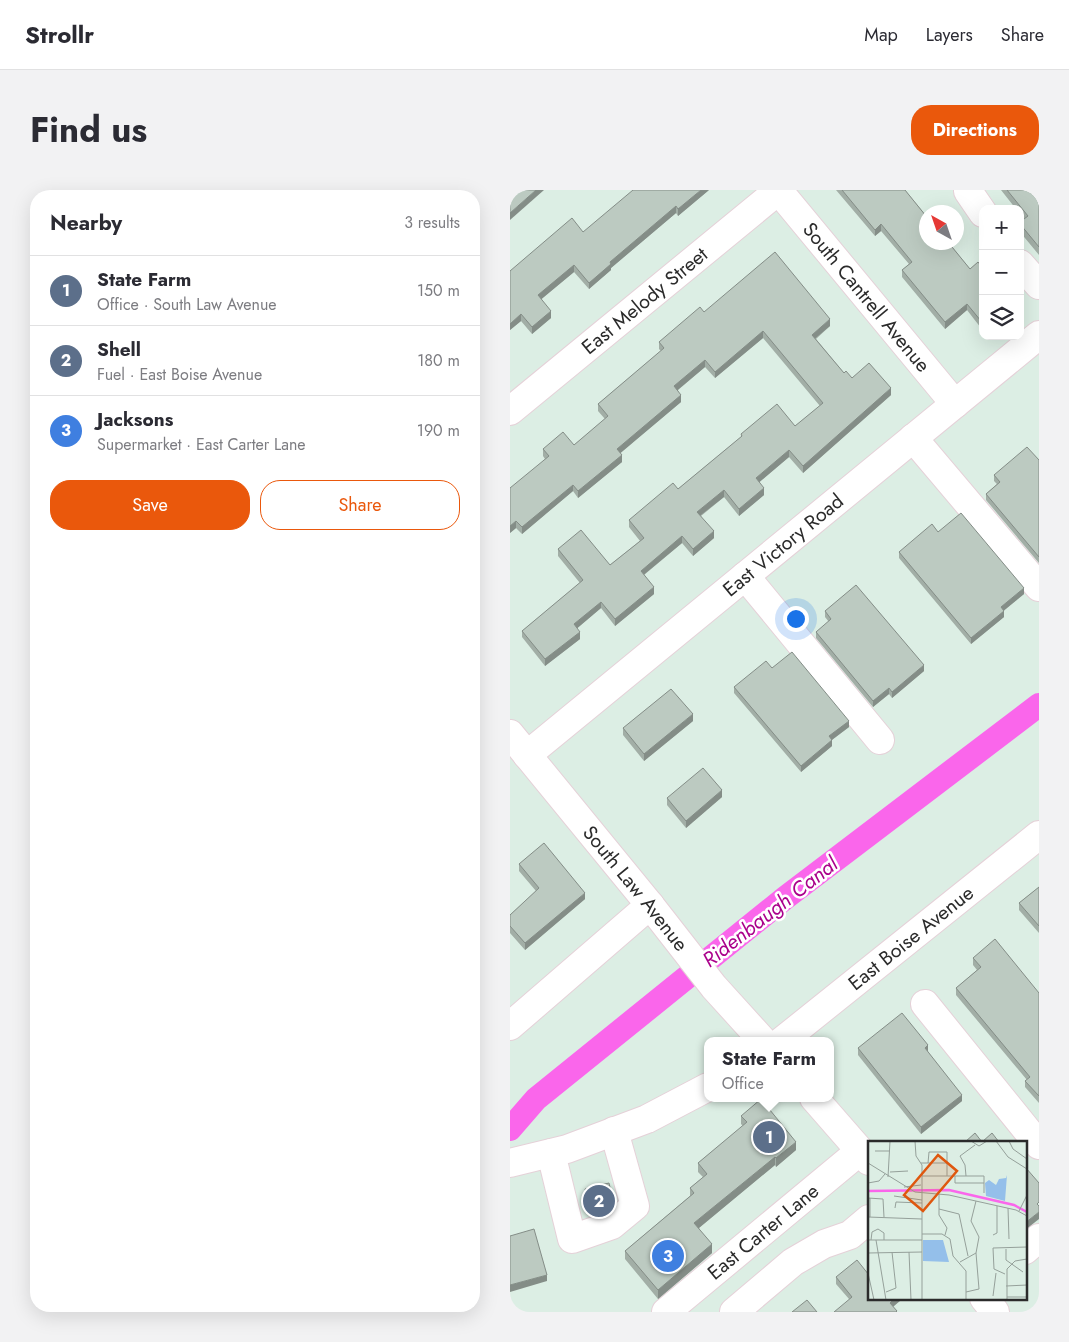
<!DOCTYPE html>
<meta charset="utf-8">
<style>
:root{--surface:#fff;--page:#f2f2f3;--text:#2b2b33;--muted:#7c7c81;--line:#e1e1e2;--accent:#ea580c}
body{margin:0;font-family:Jost,sans-serif;background:var(--page);color:var(--text)}
.controls{position:absolute;right:15px;top:15px;display:grid;overflow:hidden;border-radius:10px;box-shadow:0 5px 20px #0002}
.controls button{width:45px;height:45px;display:grid;place-items:center;padding:0;border:0;border-bottom:1px solid var(--line);background:var(--surface);color:var(--text);font:25px sans-serif}
.compass{position:absolute;left:409px;top:15px;width:45px;height:45px;border-radius:50%;background:var(--surface);box-shadow:0 5px 20px #0002;rotate:320deg}
.you{position:absolute;left:285px;top:428px;width:18px;height:18px;margin:-12px;border:4px solid #fff;border-radius:50%;background:#1a73e8;box-shadow:0 0 0 8px #1a73e833}
.badge{display:grid;place-items:center;width:32px;height:32px;border-radius:50%;background:var(--accent);color:#fff;font-size:16px;font-weight:700}
.pin{position:absolute;translate:-50% -50%;border:2px solid #fff;box-shadow:0 1px 5px #0006}
.popup{position:absolute;left:194px;top:847px;width:130px;height:65px;box-sizing:border-box;display:grid;place-content:center;border-radius:10px;background:var(--surface);filter:drop-shadow(0 1px 4px #0005);font-size:16px;white-space:nowrap;color:var(--muted)}
.popup b{font-size:19px;color:var(--text)}
.popup::after{content:'';position:absolute;left:50%;top:100%;margin-left:-10px;border:10px solid transparent;border-top-color:var(--surface)}
.list{margin:0;padding:0;list-style:none}
h2{display:flex;justify-content:space-between;align-items:center;height:65px;margin:0;padding:0 20px;font-size:21px}
h2 small{font-size:16px;font-weight:400;color:var(--muted)}
.list li{display:grid;grid-template-columns:32px 1fr auto;gap:15px;align-items:center;box-sizing:border-box;height:70px;padding:0 20px;border-top:1px solid var(--line)}
.list b{display:block;font-size:19px;white-space:nowrap}
.list p{margin:0;font-size:16px;white-space:nowrap;color:var(--muted)}
.list em{font-size:16px;font-style:normal;color:var(--muted)}
.actions{display:flex;gap:10px;padding:15px 20px}
.actions a{flex:1;padding:11px 0;border:1px solid var(--accent);border-radius:20px;text-align:center;font-size:18px;color:var(--accent)}
.actions .main{background:var(--accent);color:#fff}
.icon{flex:none;width:28px;height:28px;fill:none;stroke:currentColor;stroke-width:2;stroke-linecap:round;stroke-linejoin:round}
.map{position:relative;flex:none;width:529px;height:1122px;overflow:hidden;border-radius:20px}
header{display:flex;align-items:center;gap:30px;box-sizing:border-box;height:70px;padding:0 25px;background:var(--surface);border-bottom:1px solid var(--line)}
header strong{font-size:24px}
nav{display:flex;gap:28px;margin-inline-start:auto;font-size:18px}
.intro{display:flex;align-items:center;justify-content:space-between;box-sizing:border-box;height:120px;padding:0 30px}
h1{margin:0;font-size:35px}
.button{padding:12px 22px;border-radius:20px;background:var(--accent);color:#fff;font-size:18px;font-weight:700}
main{display:flex;gap:30px;padding:0 30px}
aside{flex:1;background:var(--surface);border-radius:20px;box-shadow:0 5px 20px #0002}
.map>svg:first-child{display:block}
.lines{fill:none;stroke-linecap:round;stroke-linejoin:round}
.canal{stroke:#fa66eb;stroke-width:24}
.minor-casing{stroke:#e5d1d8;stroke-width:30}
.minor{stroke:#fff;stroke-width:28}
.wall{fill:#a2aea6}
.shaded-wall{fill:#848d87}
.building{fill:#bccac1;stroke:#848d87}
.labels{text-anchor:middle;stroke-width:5;stroke-linejoin:round;paint-order:stroke}
.street-label{font-size:20px;fill:#2b2b2b;stroke:#fff}
.water-label{font-size:21px;font-style:italic;fill:#aa018b;stroke:#fff}
.inset-river{fill:none;stroke:#fa66eb;stroke-width:2.5}
.inset-road{fill:none;stroke:#95a09a;stroke-width:1}
.view{fill:#df570e;fill-opacity:0.15;stroke:#df570e;stroke-width:2.5}
.inset-edge{fill:none;stroke:#2b2b2b;stroke-width:2.5}
</style>
<header>
<strong>Strollr</strong>
<nav><a>Map</a><a>Layers</a><a>Share</a></nav>
</header>
<div class="intro"><h1>Find us</h1><a class="button">Directions</a></div>
<main>
<aside>
<h2>Nearby<small>3 results</small></h2>
<ul class="list">
<li><span class="badge" style="background:#5c6f8a">1</span><div><b>State Farm</b><p>Office · South Law Avenue</p></div><em>150 m</em></li>
<li><span class="badge" style="background:#5c6f8a">2</span><div><b>Shell</b><p>Fuel · East Boise Avenue</p></div><em>180 m</em></li>
<li><span class="badge" style="background:#3f7fe0">3</span><div><b>Jacksons</b><p>Supermarket · East Carter Lane</p></div><em>190 m</em></li>
</ul>
<div class="actions"><a class="main">Save</a><a>Share</a></div>
</aside>
<div class="map">
<svg width="529" height="1122" viewBox="0 0 529 1122">
<rect width="100%" height="100%" fill="#dceee4"/>
<g class="lines">
<polyline class="canal" points="0,939 26,909 275,708 529,515"/>
<defs>
<g id="minor">
<path id="s1" d="M268 0 445 214"/>
<polyline points="458,1 473,23"/>
<polyline points="510,74 529,95"/>
<path id="s2" d="M0 221 269 0"/>
<polyline points="403,248 529,397"/>
<polyline points="235,386 370,550"/>
<path id="s3" d="M0 544 140 715 204 797 253 851"/>
<path id="s4" d="M17 565 529 145"/>
<polyline points="415,814 529,955"/>
<polyline points="0,836 140,715"/>
<path id="s5" d="M272 851 529 645"/>
<polyline points="304,908 359,971"/>
<polyline points="41,963 62,1049 102,1035 125,1016 104,941"/>
<polyline points="0,973 57,959 137,929 198,897"/>
<polyline points="515,1060 529,1048"/>
<polyline points="474,1108 485,1122"/>
<path id="s6" d="M156 1122 350 961"/>
<polyline points="224,1122 283,1072 314,1054 340,1045 359,1029"/>
</g>
</defs>
<use href="#minor" class="minor-casing"/>
<use href="#minor" class="minor"/>
</g>
<g class="wall">
<polygon points="199,0 168,26 166,23 101,78 101,80 79,99 64,82 31,109 41,128 22,144 11,131 0,140 0,81 73,42"/>
<polygon points="326,0 395,0 460,79 473,78 471,138 457,120 435,139 392,87 392,80 399,74 371,41 365,46"/>
<polygon points="491,0 529,0 529,65 510,42 510,32 515,29 510,23 510,19 506,19"/>
<polygon points="194,122 320,136 306,149 334,183 342,188 381,205 293,283 279,267 249,292 254,305 229,326 214,307 191,326 204,348 183,366 172,353 134,385 144,404 105,436 91,418 67,438 70,449 35,476 12,447 12,441 70,393 48,366 48,359 100,375 130,351 119,337 119,330 168,299 231,247 231,244 285,236 310,216 253,148 205,188 195,177 168,200 171,212 110,263 112,272 68,308 63,301 12,344 6,338 0,343 35,269 33,266 33,259 64,255 95,229 88,221 88,214 151,161 149,159 149,152"/>
<polygon points="529,270 529,373 476,310 476,304 487,294 484,291 484,285"/>
<polygon points="428,342 514,404 494,420 494,427 461,454 389,368 389,362"/>
<polygon points="315,421 414,481 382,508 379,504 363,517 306,448 306,442 319,432 315,427"/>
<polygon points="262,478 339,537 322,550 322,556 291,582 224,503 224,497"/>
<polygon points="183,531 134,571 113,545 113,538"/>
<polygon points="212,607 176,638 157,615 157,608"/>
<polygon points="9,674 75,709 15,760 0,743 0,725 26,701 9,681"/>
<polygon points="529,697 529,743 509,720 509,713"/>
<polygon points="463,768 529,803 529,913 515,897 515,891 517,890 446,805 446,798 467,780 463,775"/>
<polygon points="348,858 418,862 452,911 411,944 348,865"/>
<polygon points="231,926 286,960 266,977 265,975 189,1038 202,1063 148,1109 115,1069 115,1061 180,1006 180,998 193,987 188,982 188,973 233,936 231,934"/>
<polygon points="75,999 103,1014 94,1021 80,1026 75,1002"/>
<polygon points="326,1087 359,1108 391,1108 391,1110 383,1117 387,1122 339,1109 326,1094"/>
</g>
<g class="shaded-wall">
<polygon points="26,0 34,0 0,30 0,23"/>
<polygon points="191,0 199,0 168,26 168,19"/>
<polygon points="166,16 166,23 101,78 101,80 79,99 79,93 100,72"/>
<polygon points="371,34 371,41 365,46 365,40"/>
<polygon points="64,75 64,82 28,112 28,105"/>
<polygon points="457,114 457,120 435,139 435,132"/>
<polygon points="41,121 41,128 22,144 22,137"/>
<polygon points="11,124 11,131 0,140 0,134"/>
<polygon points="320,129 320,136 302,151 302,145"/>
<polygon points="473,130 473,136 471,138 471,131"/>
<polygon points="253,141 253,148 205,188 205,182"/>
<polygon points="195,170 195,177 164,203 164,196"/>
<polygon points="381,198 381,205 293,283 293,276"/>
<polygon points="171,205 171,212 107,266 107,259"/>
<polygon points="279,260 279,267 246,295 246,288"/>
<polygon points="112,265 112,272 68,308 68,301"/>
<polygon points="63,295 63,301 12,344 12,337"/>
<polygon points="254,298 254,305 229,326 229,319"/>
<polygon points="214,300 214,307 187,328 187,322"/>
<polygon points="6,331 6,338 0,343 0,336"/>
<polygon points="204,341 204,348 183,366 183,359"/>
<polygon points="172,346 172,353 131,387 131,381"/>
<polygon points="144,397 144,404 105,436 105,429"/>
<polygon points="514,398 514,404 491,423 491,417"/>
<polygon points="91,412 91,418 64,441 64,434"/>
<polygon points="494,421 494,427 461,454 461,448"/>
<polygon points="70,442 70,449 35,476 35,469"/>
<polygon points="414,475 414,481 382,508 382,502"/>
<polygon points="379,498 379,504 363,517 363,511"/>
<polygon points="183,524 183,531 134,571 134,564"/>
<polygon points="339,531 339,537 319,552 319,546"/>
<polygon points="322,550 322,556 291,582 291,576"/>
<polygon points="212,600 212,607 176,638 176,631"/>
<polygon points="75,703 75,709 15,760 15,753"/>
<polygon points="418,855 418,862 415,858"/>
<polygon points="452,905 452,911 411,944 411,937"/>
<polygon points="286,952 286,960 266,977 266,968"/>
<polygon points="265,967 265,975 184,1042 184,1033"/>
<polygon points="103,1011 103,1014 94,1021 80,1026 80,1022"/>
<polygon points="529,1022 529,1029 515,1040 515,1033"/>
<polygon points="202,1054 202,1063 148,1109 148,1100"/>
<polygon points="37,1085 37,1091 0,1102 0,1095"/>
<polygon points="385,1108 391,1108 391,1110 380,1119 380,1113"/>
</g>
<g class="building">
<polygon points="0,0 26,0 0,23"/>
<polygon points="123,0 191,0 168,19 166,16 100,72 101,74 79,93 64,75 28,105 41,121 22,137 11,124 0,134 0,81 62,28 73,42"/>
<polygon points="332,0 395,0 416,26 416,52 438,52 460,79 468,72 473,78 473,130 471,131 457,114 435,132 392,80 402,72 371,34 365,40"/>
<polygon points="497,0 529,0 529,57 510,34 510,32 518,26"/>
<polygon points="265,62 320,129 302,145 334,183 336,181 342,188 359,173 381,198 293,276 279,260 246,288 254,298 229,319 214,300 187,322 204,341 183,359 172,346 131,381 144,397 105,429 91,412 64,434 70,442 35,469 12,441 73,390 48,359 71,340 100,375 134,348 119,330 163,293 168,299 232,246 231,244 267,214 285,236 313,213 253,141 205,182 195,170 164,196 171,205 107,259 112,265 68,301 63,295 12,337 6,331 0,336 0,298 39,266 33,259 53,242 64,255 98,226 88,214 154,158 149,152 190,117 194,122"/>
<polygon points="517,257 529,270 529,367 476,304 490,292 484,285"/>
<polygon points="451,323 514,398 491,417 494,421 461,448 389,362 422,334 428,342"/>
<polygon points="346,395 414,475 382,502 379,498 363,511 306,442 321,429 315,421"/>
<polygon points="282,462 339,531 319,546 322,550 291,576 224,497 256,471 262,478"/>
<polygon points="161,499 183,524 134,564 113,538"/>
<polygon points="193,578 212,600 176,631 157,608"/>
<polygon points="34,653 75,703 15,753 0,736 0,725 29,698 9,674"/>
<polygon points="529,697 529,736 509,713"/>
<polygon points="485,749 529,803 529,906 515,891 520,887 446,798 471,777 463,768"/>
<polygon points="392,823 418,855 415,858 452,905 411,937 348,858"/>
<polygon points="251,909 286,952 266,968 265,967 184,1033 202,1054 148,1100 115,1061 184,1003 180,998 197,984 188,973 237,932 231,926"/>
<polygon points="465,943 472,952 482,943 489,952 455,952"/>
<polygon points="516,978 529,993 529,1012 527,1014 529,1016 529,1022 515,1033 515,979"/>
<polygon points="99,993 103,1011 94,1018 80,1022 75,999"/>
<polygon points="24,1039 37,1085 0,1095 0,1046"/>
<polygon points="347,1070 359,1085 359,1108 385,1108 380,1113 387,1121 386,1122 324,1122 342,1107 326,1087"/>
<polygon points="297,1110 307,1122 282,1122"/>
</g>
<g class="labels">
<g class="street-label">
<text dy="7" stroke="none"><textPath href="#s1" startOffset="139">South Cantrell Avenue</textPath></text>
<text dy="7" stroke="none"><textPath href="#s2" startOffset="174">East Melody Street</textPath></text>
<text dy="7" stroke="none"><textPath href="#s4" startOffset="331">East Victory Road</textPath></text>
<text dy="7" stroke="none"><textPath href="#s3" startOffset="199">South Law Avenue</textPath></text>
<text dy="7" stroke="none"><textPath href="#s5" startOffset="165">East Boise Avenue</textPath></text>
<text dy="7" stroke="none"><textPath href="#s6" startOffset="126">East Carter Lane</textPath></text>
</g>
<g class="water-label">
<text transform="translate(260 722) rotate(-38)" y="7">Ridenbaugh Canal</text>
</g>
</g>
<g transform="translate(358 951)">
<rect width="159" height="159" fill="#dceee4"/>
<path d="M139 34 137 60 118 55 117 42 121 39 128 44 131 38 138 37ZM55 99H75L81 121 55 120Z" fill="#94bfea"/>
<path class="inset-river" d="M0 50 81 49 146 64 159 71"/>
<path class="inset-road" d="M47 0 48 15 54 24V159M103 0 111 5 119 0M128 0 140 16 159 28M141 0 145 8 159 18M7 10H22M0 22 47 51 81 54 148 69 159 75M53 22H80M60 22 61 11H79V35M22 31 40 30M54 35H116V52M87 35V42H116M98 35 97 24 92 15 107 4M20 36 22 0M0 42 11 40 17 33M36 46 53 44M71 53V74L79 87 77 94M26 55 54 59M0 57 15 58 16 76M2 57V76M27 67 28 61 54 62M140 67 141 98M71 68 91 73 100 115M151 70 159 54M0 76 54 78M54 93H74L82 98 85 115 98 130V159M125 94 129 92V65M0 99H54M3 99 4 91 10 88 16 92V99M8 99 18 159M138 108V119L155 131M41 111 43 159M0 112 54 111M92 121 108 112M0 132 6 159M137 133 126 128 125 107 159 106M138 145 159 144M18 151 28 147 24 111M98 151 111 148 108 112 111 96 103 80 108 60M125 155 128 132M139 156H158M139 159V128L147 120 159 118"/>
<path class="view" d="M70 14 89 30 55 70 36 54Z"/>
<rect width="159" height="159" class="inset-edge"/>
</g>
</svg>
<div class="controls">
<button>+</button>
<button>−</button>
<button><svg class="icon" aria-label="layers" viewBox="0 0 24 24"><path d="M12 4l9 5-9 5-9-5zM3 14l9 5 9-5"/></svg></button>
</div>
<svg class="compass" viewBox="-18 -18 36 36"><path d="M0-13l5 13h-10z" fill="#e53935"/><path d="M0 13l5-13h-10z" fill="#7c7c81"/></svg>
<div class="you"></div>
<div class="pin badge" style="left:259px;top:947px;background:#5c6f8a">1</div>
<div class="popup"><b>State Farm</b>Office</div>
<div class="pin badge" style="left:89px;top:1011px;background:#5c6f8a">2</div>
<div class="pin badge" style="left:158px;top:1066px;background:#3f7fe0">3</div>
</div>
</main>
